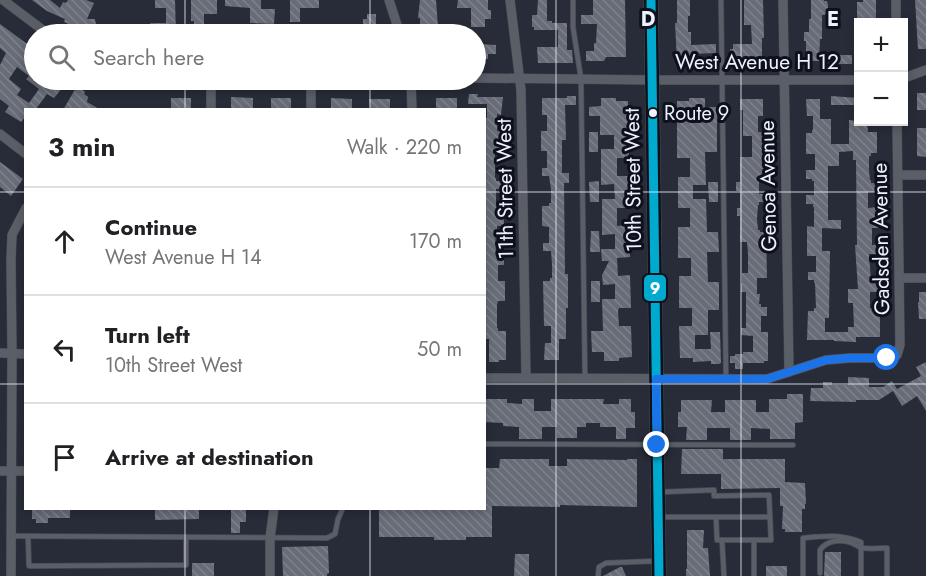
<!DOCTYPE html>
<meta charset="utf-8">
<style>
:root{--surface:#fff;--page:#f6f6f6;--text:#202124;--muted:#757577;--line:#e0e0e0}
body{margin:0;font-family:Jost,sans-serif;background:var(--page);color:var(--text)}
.controls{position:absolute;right:18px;top:18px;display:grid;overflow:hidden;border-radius:0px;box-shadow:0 3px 9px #0003}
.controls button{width:54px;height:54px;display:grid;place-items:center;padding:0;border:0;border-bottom:2px solid var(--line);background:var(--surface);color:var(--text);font:30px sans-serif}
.stop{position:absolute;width:18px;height:18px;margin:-14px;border:4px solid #1a73e8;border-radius:50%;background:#fff}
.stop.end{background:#1a73e8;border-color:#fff;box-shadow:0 2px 6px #0008}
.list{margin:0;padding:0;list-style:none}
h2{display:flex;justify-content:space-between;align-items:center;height:78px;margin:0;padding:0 24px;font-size:26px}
h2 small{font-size:20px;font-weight:400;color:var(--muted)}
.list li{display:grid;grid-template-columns:39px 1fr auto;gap:18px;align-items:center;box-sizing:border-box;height:108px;padding:0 24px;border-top:2px solid var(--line)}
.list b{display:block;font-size:22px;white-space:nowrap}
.list p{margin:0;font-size:20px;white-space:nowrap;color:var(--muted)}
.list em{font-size:20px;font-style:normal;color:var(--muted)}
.icon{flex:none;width:33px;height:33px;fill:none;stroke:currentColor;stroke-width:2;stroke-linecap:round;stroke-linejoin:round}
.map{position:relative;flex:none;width:926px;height:576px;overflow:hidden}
.search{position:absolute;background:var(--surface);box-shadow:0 3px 9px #0003;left:24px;top:24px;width:462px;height:66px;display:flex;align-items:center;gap:15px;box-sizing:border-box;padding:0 21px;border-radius:33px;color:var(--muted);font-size:22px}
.panel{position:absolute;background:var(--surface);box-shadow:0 3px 9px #0003;left:24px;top:108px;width:462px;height:402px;border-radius:0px}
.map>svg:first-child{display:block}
.building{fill:url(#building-back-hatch);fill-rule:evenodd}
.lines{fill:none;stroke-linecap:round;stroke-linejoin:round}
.lane-casing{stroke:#464954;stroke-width:6}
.street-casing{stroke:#464954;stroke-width:10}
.primary-casing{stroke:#464954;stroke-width:15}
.lane{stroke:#5a5e67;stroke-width:4.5}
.street{stroke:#5a5e67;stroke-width:9}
.primary{stroke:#576169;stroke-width:14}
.bus-1-casing{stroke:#0e111c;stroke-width:14}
.bus-1{stroke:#00a9ce;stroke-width:9}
.route{stroke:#1a73e8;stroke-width:8}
.grid{fill:none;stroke:#ecf1fe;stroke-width:1.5;stroke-opacity:0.55}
.bus-dot{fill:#ecf1fe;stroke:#0e111c;stroke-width:2}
.labels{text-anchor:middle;stroke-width:6;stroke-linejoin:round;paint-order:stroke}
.bus-label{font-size:20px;fill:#ecf1fe;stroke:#0e111c;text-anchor:start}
.street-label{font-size:21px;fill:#ecf1fe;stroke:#0e111c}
.grid-label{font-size:20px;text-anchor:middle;font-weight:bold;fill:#ecf1fe;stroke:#0e111c;stroke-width:6;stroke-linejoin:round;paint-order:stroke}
.line-badge{stroke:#0e111c;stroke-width:2}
.badge-label{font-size:16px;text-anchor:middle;font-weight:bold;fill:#fff}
</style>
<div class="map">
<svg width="926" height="576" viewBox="0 0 926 576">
<defs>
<pattern id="building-back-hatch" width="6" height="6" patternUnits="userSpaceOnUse" patternTransform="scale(1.5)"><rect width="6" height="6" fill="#676c77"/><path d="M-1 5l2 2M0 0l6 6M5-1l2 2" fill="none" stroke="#7d818b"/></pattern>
</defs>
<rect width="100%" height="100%" fill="#272c38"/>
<g class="building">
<polygon points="32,0 50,0 60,8 63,2 66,3 68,0 86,0 94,3 87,19 95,19 96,25 112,24 112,27 116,27 116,34 78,34 78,28 64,22 65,19 47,11"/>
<polygon points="155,0 175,0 176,34 141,34 141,27 152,27 150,23 166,23 166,8 155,8"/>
<polygon points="191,0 217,0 217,14 204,14 204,34 194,34 194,21 191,21"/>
<polygon points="225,0 261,0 261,9 275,9 274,24 250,23 250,8 225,6"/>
<polygon points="290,0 319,0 319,8 300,8 300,22 290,22"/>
<polygon points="420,0 436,0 438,27 420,27 420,18 418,18"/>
<polygon points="458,0 488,0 488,10 491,10 491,19 485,19 485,27 471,27 471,8 457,8"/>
<polygon points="538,0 547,0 547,21 552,21 552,23 567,23 567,50 572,50 573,63 538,63 537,47 558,47 558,30 534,30 534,27 532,27 532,15 537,15"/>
<polygon points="593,0 625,0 626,57 606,57 604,61 586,61 586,51 594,51 594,43 596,43 597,24 581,24 581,15 593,15"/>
<polygon points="677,0 690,0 690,16 688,16 688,32 691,32 691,45 716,44 716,53 691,54 691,61 677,61 675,23 677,23"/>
<polygon points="744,0 763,0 764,38 762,38 762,61 738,61 738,64 730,64 728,63 728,55 730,55 730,49 733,49 733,44 752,44 751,25 744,25"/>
<polygon points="811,0 824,0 824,1 827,1 828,5 828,14 822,15 822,39 820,39 819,61 806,61 806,41 804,41 804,32 809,32 809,19 811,19"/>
<polygon points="863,0 876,0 876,22 857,22 857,2 863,2"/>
<polygon points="915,0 926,0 926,49 918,49"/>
<polygon points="367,14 376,14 376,26 380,26 380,34 371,34 371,28 363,28 363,19 367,19"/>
<path d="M0 24 34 49V80H69L54 98 47 94 36 109 37 110H26V116L21 122 5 112 9 106 0 99V65L6 53 0 48ZM17 67 29 76 26 79 39 89 29 103 17 95 21 89 9 79Z"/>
<polygon points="476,44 496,45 496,54 488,54 488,59 485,59 485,61 476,61"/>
<rect x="832" y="55" width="20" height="9"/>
<polygon points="77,86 85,92 84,94 88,97 87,102 101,110 63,110"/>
<rect x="917" y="93" width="9" height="17"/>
<polygon points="469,94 478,94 477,97 503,97 501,115 497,114 497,131 503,131 503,151 497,151 497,154 495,154 495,178 496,178 496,181 503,181 503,189 496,189 496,206 504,206 504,226 497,226 497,229 495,229 496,253 497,253 497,256 504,256 504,265 498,265 498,281 505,281 505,301 498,301 497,305 497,328 498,328 498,331 506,331 506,360 499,360 499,362 489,362 489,339 486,339 486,335 484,335 484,118 487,118 487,104 468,104"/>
<polygon points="567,96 576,96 576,105 565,105 566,140 562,140 562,173 569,173 569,183 564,183 565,274 568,274 568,308 566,308 566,339 559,339 559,360 544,360 545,343 551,343 551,326 544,326 543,281 550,281 550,278 552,278 552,264 551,251 543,251 543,243 549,243 549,227 542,226 542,206 549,206 549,203 551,203 551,189 549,176 542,176 542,168 547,168 547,151 541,151 541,131 547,131 547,115 542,115 542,98 567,98"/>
<polygon points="831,96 858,98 858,105 831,105"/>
<polygon points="231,97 253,98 253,110 231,110"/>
<rect x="171" y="98" width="20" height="12"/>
<rect x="271" y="98" width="20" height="12"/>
<polygon points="331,98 352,99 352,110 331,110"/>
<rect x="436" y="98" width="21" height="12"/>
<polygon points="601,98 616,98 616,101 628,101 629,158 617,158 617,176 629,176 629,208 617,208 617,226 630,225 630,257 617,258 618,276 630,275 631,308 619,308 618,311 619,326 631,326 632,357 619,358 619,361 604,361 604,352 592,352 591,331 603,331 602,299 615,299 615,284 603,285 602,275 609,261 602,261 601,249 615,249 615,234 602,235 602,199 615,199 614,184 601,185 601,149 614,149 614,135 600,135 600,116 589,116 589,107 601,106"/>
<polygon points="689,98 705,98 705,107 717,107 717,152 705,152 706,185 693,185 693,199 706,199 707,232 718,232 719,252 707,252 708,282 719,282 719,310 708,310 708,335 695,335 695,349 711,349 710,332 720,332 721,363 719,364 711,364 711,361 693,362 693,358 680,358 679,326 692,326 692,308 679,308 679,276 691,276 691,258 678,258 678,227 690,227 690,208 678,208 678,177 690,177 690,158 677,158 677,101 689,101"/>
<polygon points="369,99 390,99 390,110 370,110"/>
<polygon points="740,99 763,99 763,116 758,116 758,132 765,132 765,177 759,177 759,194 766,194 765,202 759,202 759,205 758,205 757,219 758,230 760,230 760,232 766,232 767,278 757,278 757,294 760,294 759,304 761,304 761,307 767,307 767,316 761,316 761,332 768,332 768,361 764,361 764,363 743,363 743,369 735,369 735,363 730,363 730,356 735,356 735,354 743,354 743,352 753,352 753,336 741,335 741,328 746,328 746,292 741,292 741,284 742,284 742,273 748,273 748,253 747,242 740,242 740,216 737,216 737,208 740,208 740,191 736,191 736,182 740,182 740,157 752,157 752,136 743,136 743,110 740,110"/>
<path d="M806 99H820V119H831V144H849V120L867 122 868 132H877V153H871V156H869V170L870 180H871V183H878V192H868V208L878 207V228H872V245L879 244V254H869L871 280H873V283H879V292H870V308H880V337H856V342L834 341V340H807L808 311H814V308H816L815 283H814V280H808V272H816V256H807V226L814 227V207H813V204H806V195H814V181H812V179H806V170H815V154H806V133H812V130H813V116H807ZM853 151V160H856L857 245H855L858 289H848V303H853L854 327H848V332H825V318H829V315L830 251H822V228L841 229V220H828V166H839V152Z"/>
<polygon points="917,128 926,128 926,157 917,156"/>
<rect x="589" y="132" width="9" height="20"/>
<polygon points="0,162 23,179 11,196 0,187"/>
<polygon points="599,181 599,202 590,202 589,182"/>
<polygon points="708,182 718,182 718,202 709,202"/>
<polygon points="591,231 599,231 600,252 590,252"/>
<rect x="591" y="281" width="9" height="21"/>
<polygon points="919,292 926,292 926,319 919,319 918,302 919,302"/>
<polygon points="926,362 926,411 917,396 902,406 893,391 879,400 856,400 856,402 810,401 811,388 823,388 823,382 832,382 832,385 848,385 848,377 869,378 869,387 883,387 892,381 897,389 921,376 916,367"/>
<polygon points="787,394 803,394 803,422 795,423 795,439 770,439 770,429 751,428 751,440 730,440 730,428 707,428 707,440 686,440 687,427 678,427 678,412 681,412 681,400 712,400 711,412 725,412 725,400 756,400 756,412 769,412 769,399 787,399"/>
<polygon points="484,399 507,399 507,403 522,404 522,399 534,399 534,411 551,411 551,399 604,399 603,404 619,404 619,399 631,399 631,412 635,412 635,428 626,428 626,439 616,439 616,427 600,427 600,423 586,423 586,427 577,427 577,438 557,438 557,427 542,427 542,439 519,439 519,427 503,426 503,423 484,422"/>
<polygon points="682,449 723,449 723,459 785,459 785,482 805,483 806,504 805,504 805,509 802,509 802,532 785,532 785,529 782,529 783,506 780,506 780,488 721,489 721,474 681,474"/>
<polygon points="500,459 549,459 549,466 567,466 567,459 627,460 627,459 637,459 637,507 560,505 560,507 492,506 492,537 466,537 466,540 434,540 434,537 379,537 379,508 484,508 484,468 499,468"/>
<polygon points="32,508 70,508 70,518 48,518 48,523 36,523 36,519 32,519"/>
<polygon points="155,508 199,508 199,519 155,520"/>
<polygon points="231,508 246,508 246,522 240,522 240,533 231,533"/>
<polygon points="687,530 704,530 703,548 708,548 710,576 686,576 686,569 687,569"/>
<polygon points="328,546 329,573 327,574 327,576 283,576 282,547"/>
<polygon points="825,552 841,552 841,576 824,576"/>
<polygon points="515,554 529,554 529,576 514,576"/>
<rect x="192" y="563" width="22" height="13"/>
<rect x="766" y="566" width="21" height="10"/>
<polygon points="620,567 622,567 626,576 603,576"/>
</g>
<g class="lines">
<defs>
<g id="lane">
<polyline points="573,0 573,27 581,79 585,379"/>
<polyline points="721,0 726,379"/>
<polyline points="484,444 793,445"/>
<polyline points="661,492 714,490 714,496 769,495 771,540 722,540"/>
<polyline points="661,517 716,517 717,540 722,540 724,576"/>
<polyline points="716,517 770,517"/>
<polyline points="12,536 327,538 335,534 338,519 343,508"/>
<polyline points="28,536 29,566 186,565 186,537"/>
<polyline points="754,540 754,576"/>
<path d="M820 573V550C827 540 841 539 852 543 854 544 860 547 861 548 869 549 879 548 887 548V576"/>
<polyline points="598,576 599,567 606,563 656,561"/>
<path d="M803 576V538C824 536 840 534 861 542V576"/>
</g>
<g id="street">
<polyline points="3,0 48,34"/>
<polyline points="389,0 400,34"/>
<polyline points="510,0 521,90 526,378"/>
<polyline points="783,0 789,372"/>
<polyline points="896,0 896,22"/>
<polyline points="476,78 653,80 858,80"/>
<polyline points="904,78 926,70"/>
<path d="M108 80 112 82 131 81C229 82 328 86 427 80"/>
<polyline points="411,80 412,110"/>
<polyline points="211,110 211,82"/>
<polyline points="311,110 311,82"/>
<polyline points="0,134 26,154"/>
<polyline points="898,175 926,175"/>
<polyline points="899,278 926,278"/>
<polyline points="0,353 26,354"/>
<polyline points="484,378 767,379 826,360 850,358 887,358 897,355 900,345 897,122"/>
<polyline points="0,471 26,471"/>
<polyline points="11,576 12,353 11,260 12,235 26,208"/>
<polyline points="270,576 270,538 274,508"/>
</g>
<polyline id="primary" points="651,0 659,576"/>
</defs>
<use href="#lane" class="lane-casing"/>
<use href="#street" class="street-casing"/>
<use href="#primary" class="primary-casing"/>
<use href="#lane" class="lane"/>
<use href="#street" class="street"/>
<use href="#primary" class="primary"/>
<defs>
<polyline id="bus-1" points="651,0 659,576"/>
</defs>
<use href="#bus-1" class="bus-1-casing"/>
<use href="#bus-1" class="bus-1"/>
</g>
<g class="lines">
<polyline class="route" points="657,445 656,379 767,379 826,360 850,358 887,358"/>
</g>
<path class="grid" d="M185 0V34M370 0V34M556 0V576M741 0V576M185 80V110M370 80V110M0 192H26M484 192H926M0 384H26M484 384H926M185 508V576M370 508V576"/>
<circle class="bus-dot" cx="653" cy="113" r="5"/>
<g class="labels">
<g class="bus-label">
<text x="664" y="120">Route 9</text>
</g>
<g class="street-label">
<text x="757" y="69">West Avenue H 12</text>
<text transform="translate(633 180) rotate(-91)" y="7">10th Street West</text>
<text transform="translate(768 186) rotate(-91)" y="7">Genoa Avenue</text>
<text transform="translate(505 189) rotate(-91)" y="7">11th Street West</text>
<text transform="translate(881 239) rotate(-91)" y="7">Gadsden Avenue</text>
</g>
</g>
<g class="grid-label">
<text x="648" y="26">D</text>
<text x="833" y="26">E</text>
</g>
<rect class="line-badge" x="643" y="274" width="24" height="28" rx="6" fill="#00a9ce"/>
<g class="badge-label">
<text x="655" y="294">9</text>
</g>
</svg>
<div class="controls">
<button>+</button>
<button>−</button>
</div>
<div class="stop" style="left:887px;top:358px"></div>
<div class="stop end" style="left:657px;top:445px"></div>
<div class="search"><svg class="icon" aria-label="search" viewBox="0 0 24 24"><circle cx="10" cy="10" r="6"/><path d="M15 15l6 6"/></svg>Search here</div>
<section class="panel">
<h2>3 min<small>Walk · 220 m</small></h2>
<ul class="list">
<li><svg class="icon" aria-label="ahead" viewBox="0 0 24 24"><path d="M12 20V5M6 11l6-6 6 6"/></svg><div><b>Continue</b><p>West Avenue H 14</p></div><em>170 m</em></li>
<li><svg class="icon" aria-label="left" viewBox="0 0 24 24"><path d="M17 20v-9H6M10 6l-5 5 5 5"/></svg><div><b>Turn left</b><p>10th Street West</p></div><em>50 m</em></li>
<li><svg class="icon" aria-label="arrive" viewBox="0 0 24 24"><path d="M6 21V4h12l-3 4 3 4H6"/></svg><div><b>Arrive at destination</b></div></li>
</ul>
</section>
</div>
